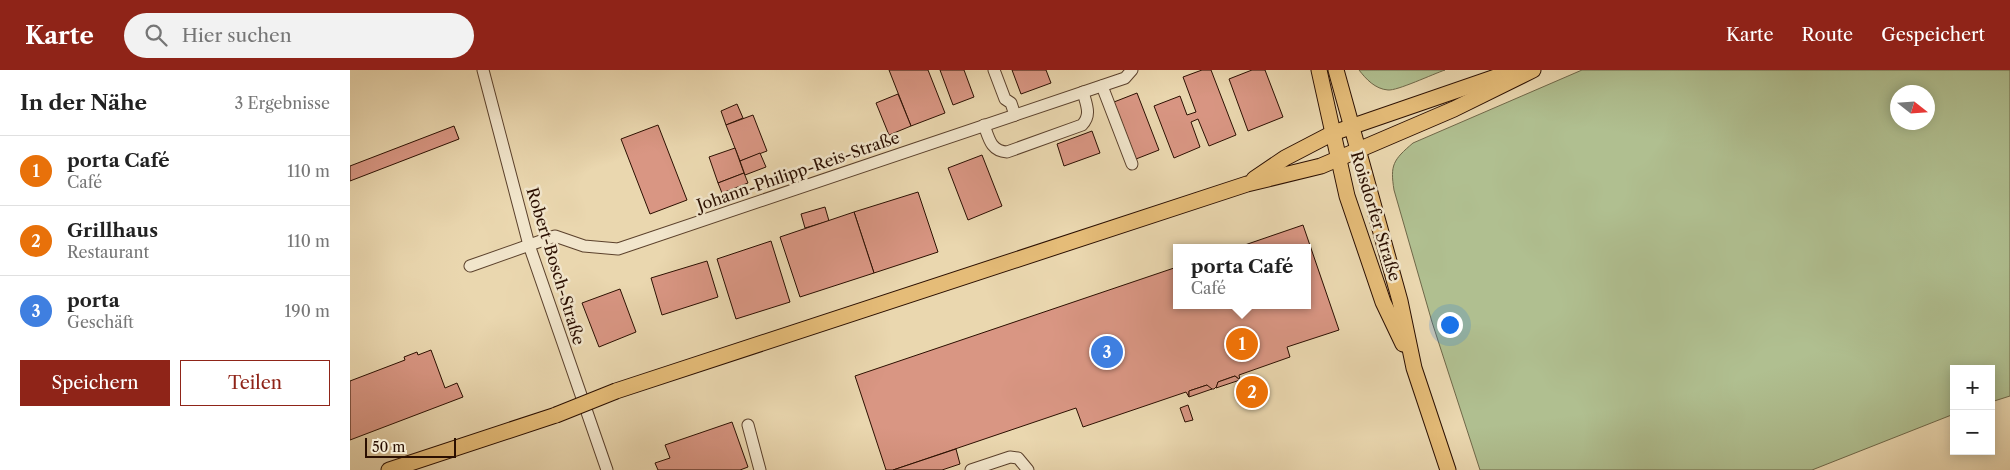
<!DOCTYPE html>
<html lang="de">
<meta charset="utf-8">
<style>
:root{--surface:#fff;--page:#f2f2f2;--text:#222;--muted:#767676;--line:#e0e0e0;--accent:#8f2418}
body{margin:0;font-family:"Libre Caslon Text",serif;background:var(--page);color:var(--text)}
.controls{position:absolute;right:15px;bottom:15px;display:grid;overflow:hidden;border-radius:0px;box-shadow:0 2px 12px #0003}
.controls button{width:45px;height:45px;display:grid;place-items:center;padding:0;border:0;border-bottom:1px solid var(--line);background:var(--surface);color:var(--text);font:25px sans-serif}
.compass{position:absolute;left:1540px;top:15px;width:45px;height:45px;border-radius:50%;background:var(--surface);box-shadow:0 2px 12px #0003;rotate:107deg}
.scale{position:absolute;left:15px;bottom:12px;width:91px;box-sizing:border-box;padding-left:5px;border:2px solid #2b0f01;border-top:0;font-size:14px;line-height:18px;white-space:nowrap;color:#2b0f01;-webkit-text-stroke:4px #f1e5cb;paint-order:stroke}
.you{position:absolute;left:1099px;top:254px;width:18px;height:18px;margin:-12px;border:4px solid #fff;border-radius:50%;background:#1a73e8;box-shadow:0 0 0 8px #1a73e833}
.badge{display:grid;place-items:center;width:32px;height:32px;border-radius:50%;background:var(--accent);color:#fff;font-size:16px;font-weight:700}
.pin{position:absolute;translate:-50% -50%;border:2px solid #fff;box-shadow:0 1px 5px #0006}
.popup{position:absolute;left:823px;top:174px;width:138px;height:65px;box-sizing:border-box;display:grid;place-content:center;border-radius:0px;background:var(--surface);filter:drop-shadow(0 1px 4px #0005);font-size:16px;white-space:nowrap;color:var(--muted)}
.popup b{font-size:19px;color:var(--text)}
.popup::after{content:'';position:absolute;left:50%;top:100%;margin-left:-10px;border:10px solid transparent;border-top-color:var(--surface)}
.list{margin:0;padding:0;list-style:none}
h2{display:flex;justify-content:space-between;align-items:center;height:65px;margin:0;padding:0 20px;font-size:21px}
h2 small{font-size:16px;font-weight:400;color:var(--muted)}
.list li{display:grid;grid-template-columns:32px 1fr auto;gap:15px;align-items:center;box-sizing:border-box;height:70px;padding:0 20px;border-top:1px solid var(--line)}
.list b{display:block;font-size:19px;white-space:nowrap}
.list p{margin:0;font-size:16px;white-space:nowrap;color:var(--muted)}
.list em{font-size:16px;font-style:normal;color:var(--muted)}
.actions{display:flex;gap:10px;padding:15px 20px}
.actions a{flex:1;padding:11px 0;border:1px solid var(--accent);border-radius:0px;text-align:center;font-size:18px;color:var(--accent)}
.actions .main{background:var(--accent);color:#fff}
.icon{flex:none;width:28px;height:28px;fill:none;stroke:currentColor;stroke-width:2;stroke-linecap:round;stroke-linejoin:round}
.map{position:relative;flex:none;width:1660px;height:400px;overflow:hidden}
header{display:flex;align-items:center;gap:30px;box-sizing:border-box;height:70px;padding:0 25px;background:var(--accent);color:#fff}
header strong{font-size:24px}
nav{display:flex;gap:28px;margin-inline-start:auto;font-size:18px}
.search{width:350px;height:45px;background:var(--page);display:flex;align-items:center;gap:12px;box-sizing:border-box;padding:0 18px;border-radius:28px;color:var(--muted);font-size:19px}
main{display:flex}
aside{flex:1;background:var(--surface)}
.map>svg:first-child{display:block}
.green{fill:#b0bf90;stroke:#6e6748;fill-rule:evenodd}
.building{fill:#d99683;stroke:#2b0f01}
.lines{fill:none;stroke-linecap:round;stroke-linejoin:round}
.minor-casing{stroke:#5b412c;stroke-width:13}
.major-casing{stroke:#2b0f01;stroke-width:17}
.minor{stroke:#f1e5cb;stroke-width:11}
.major{stroke:#e5bc78;stroke-width:15}
.major-bridge-casing{stroke:#2b0f01;stroke-width:17;stroke-linecap:butt}
.major-bridge{stroke:#e5bc78;stroke-width:15}
.labels{text-anchor:middle;stroke-width:5;stroke-linejoin:round;paint-order:stroke}
.street-label{font-size:16px;fill:#2b0f01;stroke:#f1e5cb}
</style>
<header>
<strong>Karte</strong>
<div class="search"><svg class="icon" aria-label="search" viewBox="0 0 24 24"><circle cx="10" cy="10" r="6"/><path d="M15 15l6 6"/></svg>Hier suchen</div>
<nav><a>Karte</a><a>Route</a><a>Gespeichert</a></nav>
</header>
<main>
<aside>
<h2>In der Nähe<small>3 Ergebnisse</small></h2>
<ul class="list">
<li><span class="badge" style="background:#e8710a">1</span><div><b>porta Café</b><p>Café</p></div><em>110 m</em></li>
<li><span class="badge" style="background:#e8710a">2</span><div><b>Grillhaus</b><p>Restaurant</p></div><em>110 m</em></li>
<li><span class="badge" style="background:#3f7fe0">3</span><div><b>porta</b><p>Geschäft</p></div><em>190 m</em></li>
</ul>
<div class="actions"><a class="main">Speichern</a><a>Teilen</a></div>
</aside>
<div class="map">
<svg width="1660" height="400" viewBox="0 0 1660 400">
<rect width="100%" height="100%" fill="#ead7af"/>
<filter id="stains"><feTurbulence type="fractalNoise" baseFrequency=".004" numOctaves="4"/><feColorMatrix values="0 0 0 0 .2 0 0 0 0 .09 0 0 0 0 .02 0 0 0 .5 -.17"/></filter>
<radialGradient id="worn" r=".72"><stop offset=".6" stop-color="#630" stop-opacity="0"/><stop offset="1" stop-color="#630" stop-opacity=".3"/></radialGradient>
<g class="green">
<path d="M1009 0H1095C1083 4 1047 21 1038 20 1025 19 1016 9 1009 0Z"/>
<path d="M1232 0H1660V326L1641 332V299H1604V344L1462 400H1130L1082 252 1044 120C1040 95 1043 90 1063 73ZM1578 22V52H1548V22Z"/>
</g>
<g class="building">
<polygon points="539,0 578,0 595,43 561,56"/>
<polygon points="590,0 614,0 624,27 603,35"/>
<polygon points="662,0 696,0 701,13 671,24"/>
<polygon points="852,0 861,0 886,65 859,76 848,49 841,52 850,77 824,88 804,36 830,26 837,45 846,42 833,7"/>
<polygon points="902,0 915,0 933,47 898,61 879,9"/>
<polygon points="787,23 809,80 786,89 764,32"/>
<polygon points="548,24 561,56 539,65 526,33"/>
<polygon points="387,34 393,48 376,55 371,41"/>
<polygon points="403,45 417,81 390,91 376,55"/>
<polygon points="308,55 337,130 300,144 271,69"/>
<polygon points="104,56 109,69 0,111 0,96"/>
<polygon points="742,61 750,83 714,96 707,74"/>
<polygon points="385,78 394,103 368,113 359,87"/>
<polygon points="410,83 416,97 395,105 390,91"/>
<polygon points="632,85 652,136 618,150 598,98"/>
<polygon points="394,103 398,113 372,123 368,113"/>
<polygon points="568,122 588,182 524,203 504,142"/>
<polygon points="475,137 479,151 455,158 451,144"/>
<polygon points="504,142 524,203 450,227 430,167"/>
<polygon points="953,155 989,260 937,277 940,287 889,305 890,310 885,306 868,312 867,316 864,319 860,319 857,315 839,321 839,327 836,322 733,357 726,338 543,400 536,400 505,306 827,197 827,235 957,235 957,178 886,178"/>
<polygon points="421,171 440,232 386,249 367,189"/>
<polygon points="357,191 368,227 312,245 301,208"/>
<polygon points="270,219 286,262 249,277 232,233"/>
<polygon points="81,280 95,318 107,313 113,327 0,370 0,311 55,290 54,287 67,282 68,285"/>
<polygon points="885,306 890,310 866,318 868,312"/>
<polygon points="857,315 862,319 839,327 839,321"/>
<polygon points="838,335 843,350 835,352 830,338"/>
<polygon points="382,352 398,397 390,400 308,400 305,393 320,388 315,375"/>
<polygon points="606,379 610,394 592,400 543,400"/>
</g>
<g class="lines">
<defs>
<g id="minor">
<polyline points="133,0 179,175 257,400"/>
<polyline points="644,0 655,29 661,33 665,45"/>
<polyline points="752,16 782,94"/>
<path d="M634 55C639 69 641 81 657 82L732 55C742 45 736 34 733 22"/>
<polyline points="120,196 205,166 234,176 268,179 775,8 782,0"/>
<polyline points="398,355 410,400"/>
<polyline points="621,400 660,387 668,388 678,400"/>
</g>
<g id="major">
<polyline points="969,0 997,126 1033,232 1053,274"/>
<polyline points="986,0 1050,231 1064,298 1098,400"/>
<polyline points="904,109 935,88 983,63 1166,0"/>
<polyline points="266,321 897,114 971,96 1104,39 1183,0"/>
<polyline points="39,400 206,345"/>
</g>
</defs>
<use href="#minor" class="minor-casing"/>
<use href="#major" class="major-casing"/>
<use href="#minor" class="minor"/>
<use href="#major" class="major"/>
<defs>
<polyline id="major-bridge" points="206,345 266,321"/>
</defs>
<use href="#major-bridge" class="major-bridge-casing"/>
<use href="#major-bridge" class="major-bridge"/>
</g>
<g class="labels">
<g class="street-label">
<text transform="translate(448 101) rotate(-19)" y="6">Johann-Philipp-Reis-Straße</text>
<text transform="translate(1026 146) rotate(73)" y="6">Roisdorfer Straße</text>
<text transform="translate(206 196) rotate(73)" y="6">Robert-Bosch-Straße</text>
</g>
</g>
<rect width="100%" height="100%" filter="url(#stains)"/>
<rect width="100%" height="100%" fill="url(#worn)"/>
</svg>
<div class="controls">
<button>+</button>
<button>−</button>
</div>
<svg class="compass" viewBox="-18 -18 36 36"><path d="M0-13l5 13h-10z" fill="#e53935"/><path d="M0 13l5-13h-10z" fill="#767676"/></svg>
<div class="scale">50 m</div>
<div class="you"></div>
<div class="pin badge" style="left:892px;top:274px;background:#e8710a">1</div>
<div class="popup"><b>porta Café</b>Café</div>
<div class="pin badge" style="left:902px;top:322px;background:#e8710a">2</div>
<div class="pin badge" style="left:757px;top:282px;background:#3f7fe0">3</div>
</div>
</main>
